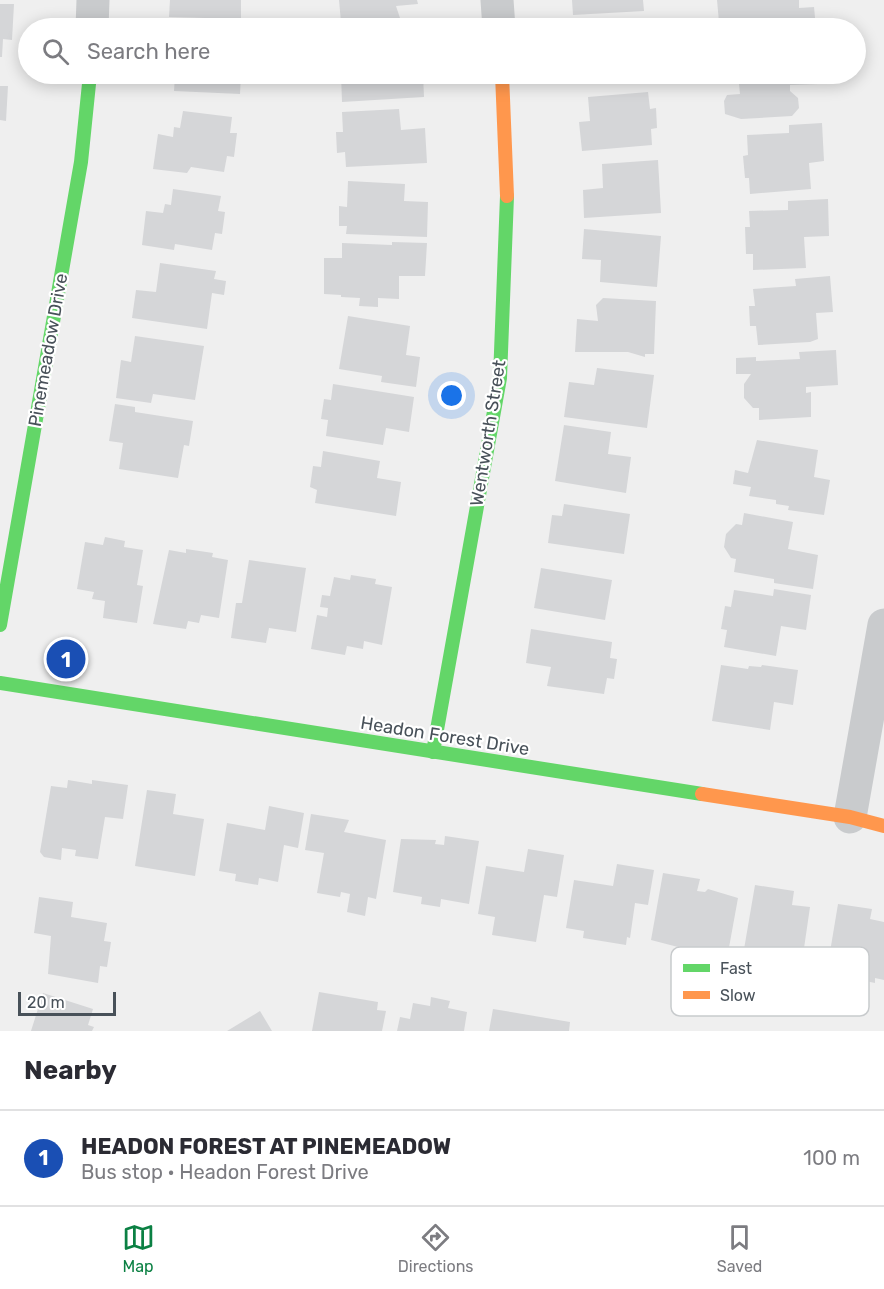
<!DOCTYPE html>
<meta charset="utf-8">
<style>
:root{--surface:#fff;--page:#f2f2f3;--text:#2b2b33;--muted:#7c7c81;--line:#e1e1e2;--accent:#0b8043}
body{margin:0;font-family:Rubik,sans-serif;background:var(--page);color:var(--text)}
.scale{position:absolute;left:18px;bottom:15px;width:98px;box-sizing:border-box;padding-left:6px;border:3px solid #485159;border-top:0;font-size:16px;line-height:21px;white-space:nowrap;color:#485159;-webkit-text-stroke:4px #fff;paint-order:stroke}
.you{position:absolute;left:452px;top:396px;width:21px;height:21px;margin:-15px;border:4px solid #fff;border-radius:50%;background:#1a73e8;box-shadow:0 0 0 9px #1a73e833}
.badge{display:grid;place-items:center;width:39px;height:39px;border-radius:50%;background:var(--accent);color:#fff;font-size:20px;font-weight:700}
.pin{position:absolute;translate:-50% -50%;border:3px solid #fff;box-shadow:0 2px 6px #0006}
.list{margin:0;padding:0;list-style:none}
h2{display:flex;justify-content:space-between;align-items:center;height:78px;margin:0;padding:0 24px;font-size:26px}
h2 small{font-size:20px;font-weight:400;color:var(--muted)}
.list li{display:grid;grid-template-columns:39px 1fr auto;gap:18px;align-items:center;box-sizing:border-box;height:96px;padding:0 24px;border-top:2px solid var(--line)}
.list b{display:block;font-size:22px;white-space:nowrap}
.list p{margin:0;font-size:20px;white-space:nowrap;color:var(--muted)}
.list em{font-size:20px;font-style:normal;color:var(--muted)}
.icon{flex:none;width:33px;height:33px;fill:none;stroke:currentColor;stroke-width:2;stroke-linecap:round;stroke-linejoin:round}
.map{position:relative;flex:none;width:884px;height:1031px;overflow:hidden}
.search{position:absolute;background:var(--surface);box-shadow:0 3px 15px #0003;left:18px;right:18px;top:18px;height:66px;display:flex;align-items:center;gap:15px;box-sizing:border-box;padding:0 21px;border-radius:33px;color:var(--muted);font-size:22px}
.sheet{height:174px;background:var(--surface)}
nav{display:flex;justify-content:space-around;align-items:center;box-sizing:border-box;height:84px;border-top:2px solid var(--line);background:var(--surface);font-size:16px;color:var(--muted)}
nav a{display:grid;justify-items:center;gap:3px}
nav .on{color:var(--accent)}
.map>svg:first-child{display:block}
.building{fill:#d5d6d8}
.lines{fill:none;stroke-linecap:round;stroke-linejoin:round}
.street{stroke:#c9cbcd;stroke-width:33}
.fast{stroke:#63d668;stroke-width:14}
.slow{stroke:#ff974d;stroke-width:14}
.labels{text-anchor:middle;stroke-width:4.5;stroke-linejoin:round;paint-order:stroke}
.street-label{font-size:18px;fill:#485159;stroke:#fff}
.key{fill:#fff;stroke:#c8cbcd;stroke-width:1.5}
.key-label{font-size:16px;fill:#485159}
</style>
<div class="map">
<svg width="884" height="1031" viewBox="0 0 884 1031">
<rect width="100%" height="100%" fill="#efefef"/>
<g class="building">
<polygon points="170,0 241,0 241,19 169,17"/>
<polygon points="339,0 417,0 418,4 396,6 401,21 395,28 327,28 327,23 341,22"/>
<polygon points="572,0 643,0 644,11 573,15"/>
<polygon points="717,0 799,0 799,8 814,7 816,28 735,28 735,21 719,22"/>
<polygon points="0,4 14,4 12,40 3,39 2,57 0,57"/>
<polygon points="650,25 650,28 615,28 615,27"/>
<polygon points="175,74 241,74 240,94 174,91"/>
<polygon points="341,74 423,74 424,97 342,102"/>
<polygon points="577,74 653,74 653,77 577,84"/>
<polygon points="738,74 817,74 818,84 790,85 790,91 798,98 799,108 792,116 741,119 725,114 724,101 727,95 740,94"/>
<polygon points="0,86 8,86 6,121 0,120"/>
<polygon points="648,92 650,109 656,108 657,128 651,129 652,145 582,151 579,122 590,121 588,97"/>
<polygon points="399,109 401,130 425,128 427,163 346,167 345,152 337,153 336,132 343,132 342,112"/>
<polygon points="183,111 232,117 230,133 237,133 234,157 227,156 224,172 191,167 187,173 153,169 158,134 173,137 174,127 180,128"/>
<polygon points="822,123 824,161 809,163 811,189 750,194 749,178 745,178 743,156 748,155 747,135 789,133 789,125"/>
<polygon points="658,160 661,213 584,218 583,190 603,188 602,164"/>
<polygon points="348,181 405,184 404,201 428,202 427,237 346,234 347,226 339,226 339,206 347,207"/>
<polygon points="173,189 221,196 218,211 225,212 222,234 215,233 212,250 175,244 174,250 142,245 146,211 163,213 165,204 171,205"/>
<polygon points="828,199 829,236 804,237 806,268 753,270 753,254 746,254 745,227 750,227 749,211 788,210 788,201"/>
<polygon points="584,229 661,236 657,287 600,282 601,260 582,259"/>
<polygon points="392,242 427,243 425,276 399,276 399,299 378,298 378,307 359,306 360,298 341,297 341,295 324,294 324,258 342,258 342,243 392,245"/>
<polygon points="160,263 216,271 214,279 226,281 224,295 212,293 207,329 132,318 136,290 156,292"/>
<polygon points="830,276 833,312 816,313 818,339 810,342 758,345 756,326 750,326 749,306 755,306 753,289 796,286 795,279"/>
<polygon points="603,298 656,301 654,354 645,354 645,357 628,352 575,352 577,319 598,321 596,305"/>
<polygon points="348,316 410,326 406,355 420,357 416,387 381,382 382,376 339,369"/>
<polygon points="135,336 204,346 195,400 153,394 151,403 116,398 121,360 131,362"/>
<polygon points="836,350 838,385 806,387 806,393 811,392 811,417 759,420 759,408 753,408 744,398 744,384 751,374 736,374 736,358 756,357 756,361 800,359 799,352"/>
<polygon points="597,368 654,375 647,428 564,417 569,382 594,385"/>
<polygon points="333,384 414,397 409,432 386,428 383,445 326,436 328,420 321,419 324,399 331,400"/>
<polygon points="115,404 135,407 135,412 193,421 189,446 184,445 178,478 119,469 123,443 109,441"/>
<polygon points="564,425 611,432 608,454 631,457 626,493 555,481"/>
<polygon points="757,440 818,450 814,477 830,480 824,515 788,510 789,506 776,504 776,500 749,496 751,487 733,484 735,470 748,473"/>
<polygon points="323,451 380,461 377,478 401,482 396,516 315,503 317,490 310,487 313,466 321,467"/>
<polygon points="564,504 630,514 624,554 548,543 552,515 562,516"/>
<polygon points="744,513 793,522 788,549 818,555 813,589 774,583 774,579 734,572 736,559 731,558 724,547 726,534 736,524 742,525"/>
<polygon points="105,537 125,541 124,547 143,550 137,585 143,586 137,623 103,618 105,601 92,599 94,592 77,589 85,542 103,545"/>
<polygon points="186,549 213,553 212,557 228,560 219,618 201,615 199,623 188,621 186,629 153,624 169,550 186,553"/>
<polygon points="249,560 306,568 296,632 269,628 266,643 231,638 236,603 242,603"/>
<polygon points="541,568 612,580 605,620 534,608"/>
<polygon points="351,575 376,579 375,584 392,587 382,645 364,641 363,649 347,646 345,655 311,649 317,615 327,617 328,608 320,607 322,595 330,596 334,577 350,580"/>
<polygon points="774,589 811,595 806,630 781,626 776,656 724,647 727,630 721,629 725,606 731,607 734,590 773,596"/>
<polygon points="531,629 612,642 610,658 617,659 614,679 607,678 604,694 547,686 551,667 526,663"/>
<polygon points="721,665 748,669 749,666 761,667 762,665 798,670 793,705 774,702 770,730 712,721"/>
<polygon points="68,780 92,784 92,780 128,785 123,819 105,817 98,859 75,856 76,850 62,848 61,860 44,857 40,852 51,786 67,788"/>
<polygon points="147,790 176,794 173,814 204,819 195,876 135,866"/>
<polygon points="269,806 304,813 298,848 284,845 278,882 259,878 258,885 235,881 236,874 219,871 227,823 265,830"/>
<polygon points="311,814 349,820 344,832 386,840 376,899 368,897 365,916 347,912 350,894 341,892 340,897 317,893 324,853 305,850"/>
<polygon points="445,836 479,841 469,904 441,899 440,907 421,904 422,897 393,892 401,839 436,840 435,844 444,845"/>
<polygon points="528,849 564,855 557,897 544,895 536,942 492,935 495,917 478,914 486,866 524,872"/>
<polygon points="617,864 654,870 648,905 635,903 630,938 627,937 626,945 583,938 584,931 566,928 574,880 613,886"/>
<polygon points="663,873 700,879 697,891 705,892 708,889 738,898 728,953 702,949 701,953 651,940"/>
<polygon points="755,885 794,891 792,905 810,907 802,962 787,960 786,968 742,961"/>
<polygon points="39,897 73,902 71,917 107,923 104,941 111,942 107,967 100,966 98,983 48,974 51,936 34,933"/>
<polygon points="838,904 872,909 870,919 884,922 884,980 875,978 875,983 856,979 856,975 827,970"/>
<polygon points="319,992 378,1002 377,1010 386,1011 382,1031 312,1031"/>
<polygon points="43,993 93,1009 88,1025 94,1027 92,1031 31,1031"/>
<polygon points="431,997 450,1001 448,1008 467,1012 464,1031 397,1031 400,1017 410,1019 413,1003 430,1006"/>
<polygon points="493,1009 570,1022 569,1031 489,1031"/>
<polygon points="260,1011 272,1031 227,1031"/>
</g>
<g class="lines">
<g class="street">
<polyline points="497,0 499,28"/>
<polyline points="92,28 93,0"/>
<polyline points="850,817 884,625"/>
</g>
<g class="fast">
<polyline points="0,625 81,162 90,74"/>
<polyline points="0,683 702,794"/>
<polyline points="433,752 500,378 507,196"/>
</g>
<g class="slow">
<polyline points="502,74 507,196"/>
<polyline points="702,794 850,817 884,826"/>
</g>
</g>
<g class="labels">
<g class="street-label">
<text transform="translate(48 350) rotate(-80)" y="6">Pinemeadow Drive</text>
<text transform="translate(488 433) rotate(-81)" y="6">Wentworth Street</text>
<text transform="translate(445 736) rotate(9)" y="6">Headon Forest Drive</text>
</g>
</g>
<rect x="671" y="947" width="198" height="69" rx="9" class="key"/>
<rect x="683" y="964" width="27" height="8" fill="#63d668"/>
<rect x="683" y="991" width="27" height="8" fill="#ff974d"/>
<g class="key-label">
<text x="720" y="974">Fast</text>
<text x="720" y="1001">Slow</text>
</g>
</svg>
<div class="scale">20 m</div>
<div class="you"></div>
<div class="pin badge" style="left:66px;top:659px;background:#1a4fb4">1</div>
<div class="search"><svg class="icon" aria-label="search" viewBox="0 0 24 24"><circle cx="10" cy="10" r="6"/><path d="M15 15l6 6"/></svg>Search here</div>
</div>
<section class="sheet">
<h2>Nearby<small></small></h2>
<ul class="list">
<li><span class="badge" style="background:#1a4fb4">1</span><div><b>HEADON FOREST AT PINEMEADOW</b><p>Bus stop · Headon Forest Drive</p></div><em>100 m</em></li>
</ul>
</section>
<nav>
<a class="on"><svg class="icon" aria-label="map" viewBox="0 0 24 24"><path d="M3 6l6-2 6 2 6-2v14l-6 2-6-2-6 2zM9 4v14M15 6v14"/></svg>Map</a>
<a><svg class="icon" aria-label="directions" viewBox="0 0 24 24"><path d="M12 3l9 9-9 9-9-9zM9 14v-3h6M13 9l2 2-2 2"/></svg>Directions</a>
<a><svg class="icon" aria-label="saved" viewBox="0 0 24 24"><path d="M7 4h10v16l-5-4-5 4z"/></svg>Saved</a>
</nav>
